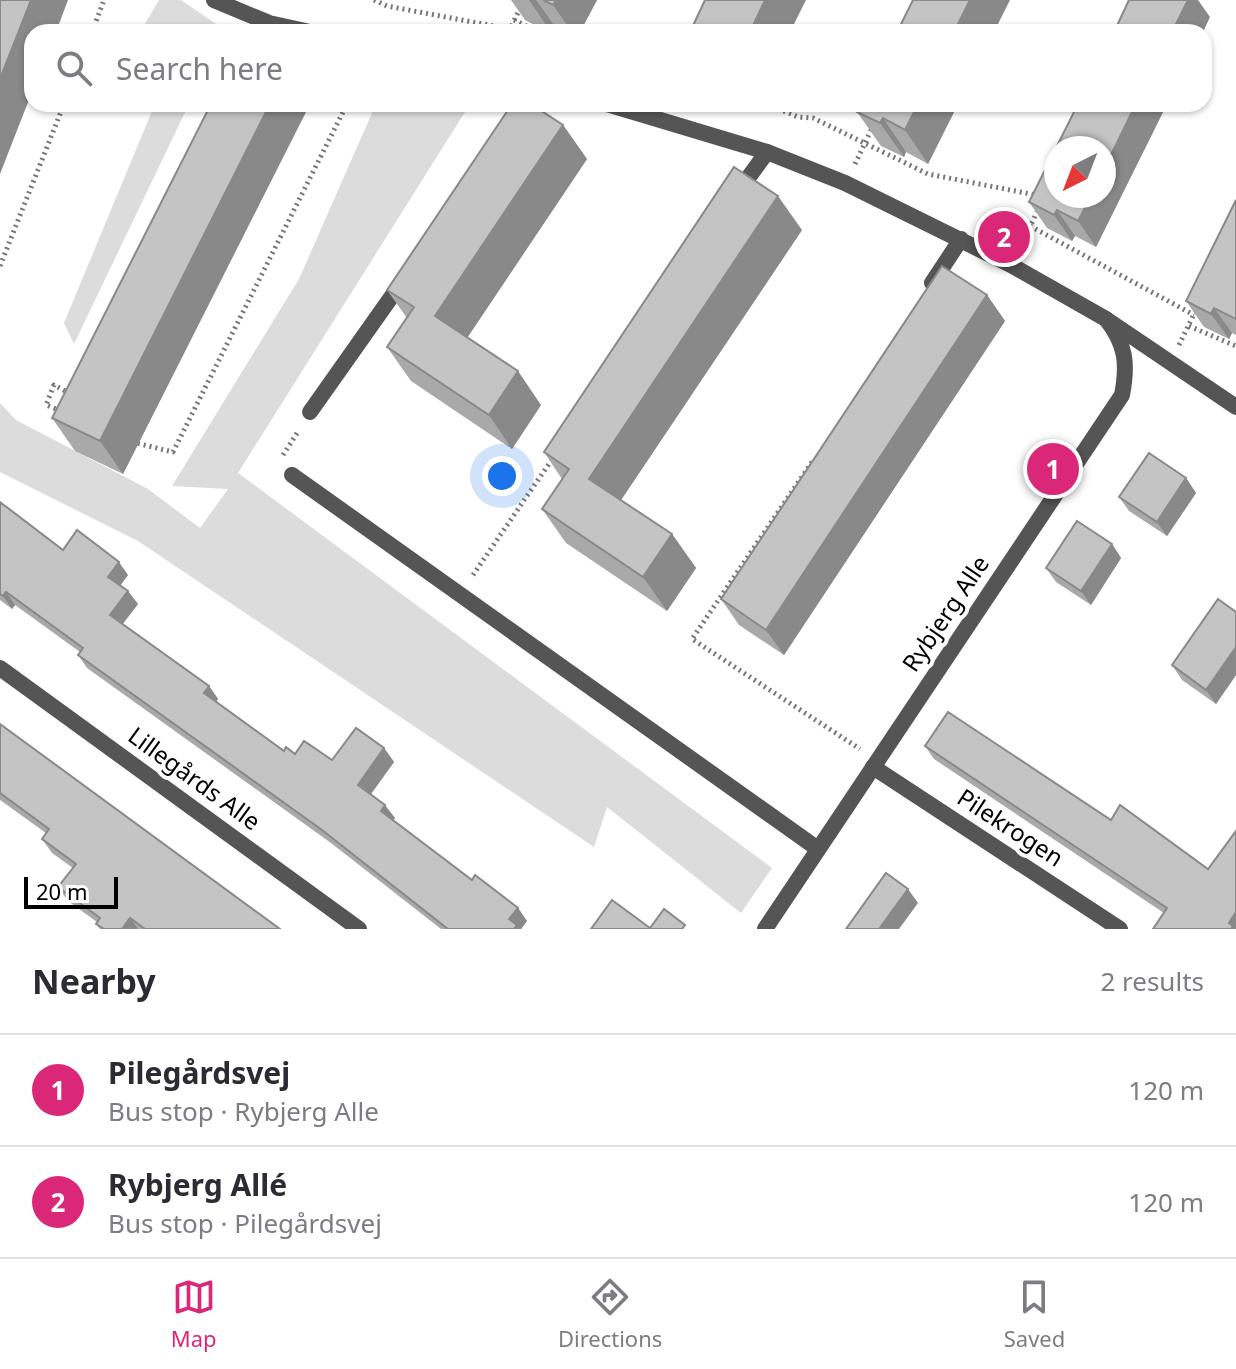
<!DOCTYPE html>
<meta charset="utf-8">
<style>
:root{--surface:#fff;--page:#f7f7f7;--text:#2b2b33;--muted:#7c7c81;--line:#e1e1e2;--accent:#db2777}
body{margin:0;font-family:"Noto Sans",sans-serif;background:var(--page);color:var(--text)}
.compass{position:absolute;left:1044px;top:136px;width:72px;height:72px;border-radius:50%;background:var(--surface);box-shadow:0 2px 6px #0004;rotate:222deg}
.scale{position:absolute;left:24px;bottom:20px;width:94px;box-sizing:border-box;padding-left:8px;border:4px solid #000;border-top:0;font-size:22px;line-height:28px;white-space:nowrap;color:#000;-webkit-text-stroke:6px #fff;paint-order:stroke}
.you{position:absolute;left:502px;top:476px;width:28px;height:28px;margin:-20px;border:6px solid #fff;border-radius:50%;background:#1a73e8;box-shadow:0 0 0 12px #1a73e833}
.badge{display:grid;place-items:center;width:52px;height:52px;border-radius:50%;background:var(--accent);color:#fff;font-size:26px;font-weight:700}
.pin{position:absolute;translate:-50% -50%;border:4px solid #fff;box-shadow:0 2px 8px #0006}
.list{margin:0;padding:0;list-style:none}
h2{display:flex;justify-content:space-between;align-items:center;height:104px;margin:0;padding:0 32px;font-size:34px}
h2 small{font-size:26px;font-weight:400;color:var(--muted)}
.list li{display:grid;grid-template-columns:52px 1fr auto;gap:24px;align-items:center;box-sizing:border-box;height:112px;padding:0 32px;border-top:2px solid var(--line)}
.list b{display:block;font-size:30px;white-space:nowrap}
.list p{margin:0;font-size:26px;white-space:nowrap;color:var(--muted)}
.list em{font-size:26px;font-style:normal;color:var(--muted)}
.icon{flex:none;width:44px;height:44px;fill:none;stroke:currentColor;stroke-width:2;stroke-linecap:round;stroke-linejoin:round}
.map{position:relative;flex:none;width:1236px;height:929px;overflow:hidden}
.search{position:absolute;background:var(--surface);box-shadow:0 2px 6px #0004;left:24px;right:24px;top:24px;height:88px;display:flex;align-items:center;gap:20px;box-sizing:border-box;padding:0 28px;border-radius:24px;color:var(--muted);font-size:30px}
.sheet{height:328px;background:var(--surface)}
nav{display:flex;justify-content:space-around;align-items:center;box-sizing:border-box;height:112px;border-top:2px solid var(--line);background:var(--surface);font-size:22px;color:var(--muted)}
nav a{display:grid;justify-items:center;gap:4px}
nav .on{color:var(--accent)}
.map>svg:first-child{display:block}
.green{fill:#dcdcdc}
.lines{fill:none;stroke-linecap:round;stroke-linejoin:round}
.path{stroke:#777;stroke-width:5;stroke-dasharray:2 4;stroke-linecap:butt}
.service{stroke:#555;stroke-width:16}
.minor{stroke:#555;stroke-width:16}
.wall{fill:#a9a9a9}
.shaded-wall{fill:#898989}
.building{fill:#c4c4c4;stroke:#898989;stroke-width:2}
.labels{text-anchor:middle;stroke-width:8;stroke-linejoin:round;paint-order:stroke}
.street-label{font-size:24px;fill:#000;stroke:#fff}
</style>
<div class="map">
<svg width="1236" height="929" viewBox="0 0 1236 929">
<rect width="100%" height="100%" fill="#fff"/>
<g class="green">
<polygon points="159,0 181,0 225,30 140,32"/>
<polygon points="155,104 189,104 74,344 64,323"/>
<polygon points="376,104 470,104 238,473 772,868 741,913 607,807 594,847 138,541 0,472 0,403 16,420 148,489 200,528 228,489 172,486 299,279"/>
</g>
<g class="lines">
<g class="path">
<polyline points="374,0 387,6 510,29"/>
<polyline points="514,20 539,32"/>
<polyline points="509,31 524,0"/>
<polyline points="92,32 104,0"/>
<polyline points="767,104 798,117 813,118 928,174 1036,195"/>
<polyline points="855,164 873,126"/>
<polyline points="1030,226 1194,315"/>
<polyline points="1021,245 1039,208"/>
<polyline points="0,266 64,104"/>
<polyline points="1189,326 1236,346"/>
<polyline points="1179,345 1194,314"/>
<polyline points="61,411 46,405 54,385 69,393"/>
<polyline points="132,442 173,452 347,104"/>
<polyline points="283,455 299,430"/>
<polyline points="812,462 692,639 860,749"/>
<polyline points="473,575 553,458"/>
</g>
<polyline class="service" points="292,475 818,849"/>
<g class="minor">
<polyline points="214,0 269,23 310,32"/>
<polyline points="607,104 767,152 845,183 1011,265 1106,319 1236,407"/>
<polyline points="737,193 767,152"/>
<polyline points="932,283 961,239"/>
<polyline points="310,412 404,279"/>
<polyline points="0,668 359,929"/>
<polyline points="873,767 1120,929"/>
<path d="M765 929 1122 395C1128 364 1126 344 1106 319"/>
</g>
</g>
<g class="wall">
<polygon points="511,0 597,0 580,32 563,32 556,28 554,32 548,32 525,20"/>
<polygon points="211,104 310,104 123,474 75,451 52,418"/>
<polygon points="958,104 928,164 906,152 904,157 881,146 857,112"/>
<polygon points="1078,104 1167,104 1096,247 1075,236 1072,241 1047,228 1029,202"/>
<polygon points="563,125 587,159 467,338 541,405 512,449 411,381 387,347 407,318 387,290"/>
<polygon points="1236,200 1236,335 1232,333 1229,339 1204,327 1186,301"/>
<polygon points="802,230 621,500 672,534 696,568 667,611 566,543 542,509 562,479 544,452"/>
<polygon points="987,295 1005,321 784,655 739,625 721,599"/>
<polygon points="1186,478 1196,493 1167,536 1129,511 1119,497"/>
<polygon points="0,502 63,550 128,575 120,585 138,604 122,624 209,686 218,699 216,702 284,751 332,760 384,748 394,762 371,794 395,818 393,820 472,880 518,908 527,921 521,929 441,929 331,843 87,668 78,655 80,652 15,605 12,609 0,600"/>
<polygon points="1112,544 1121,558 1091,605 1056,582 1046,568"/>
<polygon points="1236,612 1236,675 1216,704 1182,680 1172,665"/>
<polygon points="0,724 280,929 100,929 96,924 97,922 68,901 58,887 73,868 52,853 42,839 46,833 0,800"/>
<polygon points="925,746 1236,929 1164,913 934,759"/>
</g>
<g class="shaded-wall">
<polygon points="31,0 68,0 56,32 32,32 32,92 0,174 0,79"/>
<polygon points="529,0 536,0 556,28 554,32 551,32"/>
<polygon points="556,0 597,0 580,32 572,32 553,5"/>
<polygon points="765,0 806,0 790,32 750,32"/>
<polygon points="970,0 1010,0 994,32 954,32"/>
<polygon points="1188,0 1198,0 1210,17 1203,32 1172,32"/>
<polygon points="270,104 310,104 123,474 100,441"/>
<polygon points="918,104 958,104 928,164 905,130"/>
<polygon points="1136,104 1167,104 1096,247 1078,221 1091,196 1104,196 1104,169"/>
<polygon points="883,118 906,152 904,157 880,123"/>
<polygon points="563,125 587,159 459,350 435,316"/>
<polygon points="778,196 802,230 613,512 589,479"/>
<polygon points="1057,210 1075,236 1072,241 1054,215"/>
<polygon points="987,295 1005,321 784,655 766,630"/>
<polygon points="1214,308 1232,333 1229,339 1211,314"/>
<polygon points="518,371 541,405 512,449 489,415"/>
<polygon points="1186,478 1196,493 1167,536 1157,522"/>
<polygon points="672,534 696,568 667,611 643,577"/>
<polygon points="1112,544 1121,558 1091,605 1081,591"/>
<polygon points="119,562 128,575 117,590 108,577"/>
<polygon points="128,591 138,604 119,629 110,615"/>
<polygon points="6,592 15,605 12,609 3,596"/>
<polygon points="1236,647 1236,675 1216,704 1206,690"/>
<polygon points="209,686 218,699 213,706 204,693"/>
<polygon points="384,748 394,762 368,798 358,785"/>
<polygon points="385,805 395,818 390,824 381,811"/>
<polygon points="908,889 918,903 899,929 879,929"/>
<polygon points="518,908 527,921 521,929 514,929 509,919"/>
<polygon points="1236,912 1236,929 1231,929 1229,923"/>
<polygon points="130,918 138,929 122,929"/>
</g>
<g class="building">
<polygon points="0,0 31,0 0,79"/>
<polygon points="543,0 556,0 553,5"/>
<polygon points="705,0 765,0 750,32 690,32"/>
<polygon points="913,0 970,0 954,32 897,32"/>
<polygon points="1129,0 1188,0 1172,32 1114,32"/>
<polygon points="211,104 270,104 100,441 52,418"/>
<polygon points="512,104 531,104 563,125 435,316 518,371 489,415 387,347 414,307 387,290"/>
<polygon points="861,104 918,104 905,130 883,118 880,123 857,112"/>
<polygon points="1078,104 1136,104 1104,169 1104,148 1056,148"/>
<polygon points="1056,148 1056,196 1091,196 1078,221 1057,210 1054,215 1029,202"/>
<polygon points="734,167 778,196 589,479 672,534 643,577 542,509 569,469 544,452"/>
<polygon points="1236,200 1236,319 1214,308 1211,314 1186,301"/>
<polygon points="942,266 987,295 766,630 721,599"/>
<polygon points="1149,453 1186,478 1157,522 1119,497"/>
<polygon points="0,502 63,550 77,530 119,562 108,577 128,591 110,615 209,686 204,693 284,751 286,747 295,754 304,741 332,760 356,728 384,748 358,785 385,805 381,811 472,880 475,875 518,908 509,919 517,925 514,929 448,929 322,830 78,655 83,648 6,592 3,596 0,594"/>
<polygon points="1077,521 1112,544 1081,591 1046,568"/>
<polygon points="1218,599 1236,612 1236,647 1206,690 1172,665"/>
<polygon points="948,712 1111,820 1120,805 1208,869 1236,831 1236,912 1229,923 1233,926 1231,929 1153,929 1167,908 925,746"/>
<polygon points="0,724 280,929 145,929 130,918 122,929 104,929 96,924 100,918 58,887 76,864 42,839 49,829 0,793"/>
<polygon points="886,873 908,889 879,929 846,929"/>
<polygon points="612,900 650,928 664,909 685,925 682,929 591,929"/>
</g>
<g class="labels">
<g class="street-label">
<text transform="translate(946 614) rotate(-56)" y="8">Rybjerg Alle</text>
<text transform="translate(194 779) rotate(36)" y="8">Lillegårds Alle</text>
<text transform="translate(1010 828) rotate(33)" y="8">Pilekrogen</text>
</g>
</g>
</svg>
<svg class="compass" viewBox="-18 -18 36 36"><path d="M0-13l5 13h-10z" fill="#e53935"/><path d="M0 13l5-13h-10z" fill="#7c7c81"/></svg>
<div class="scale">20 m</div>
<div class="you"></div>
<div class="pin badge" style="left:1053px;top:469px">1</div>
<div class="pin badge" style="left:1004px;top:237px">2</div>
<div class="search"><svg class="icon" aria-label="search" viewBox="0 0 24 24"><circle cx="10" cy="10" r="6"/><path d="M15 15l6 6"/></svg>Search here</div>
</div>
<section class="sheet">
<h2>Nearby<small>2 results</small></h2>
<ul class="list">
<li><span class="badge">1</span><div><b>Pilegårdsvej</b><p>Bus stop · Rybjerg Alle</p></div><em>120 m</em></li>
<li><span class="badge">2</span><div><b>Rybjerg Allé</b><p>Bus stop · Pilegårdsvej</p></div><em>120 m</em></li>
</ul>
</section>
<nav>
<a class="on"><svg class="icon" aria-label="map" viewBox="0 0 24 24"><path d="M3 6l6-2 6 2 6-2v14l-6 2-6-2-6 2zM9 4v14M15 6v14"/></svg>Map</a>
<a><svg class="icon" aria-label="directions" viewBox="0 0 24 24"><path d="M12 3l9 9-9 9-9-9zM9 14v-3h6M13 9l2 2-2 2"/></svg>Directions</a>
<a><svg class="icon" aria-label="saved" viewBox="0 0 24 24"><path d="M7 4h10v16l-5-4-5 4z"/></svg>Saved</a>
</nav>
